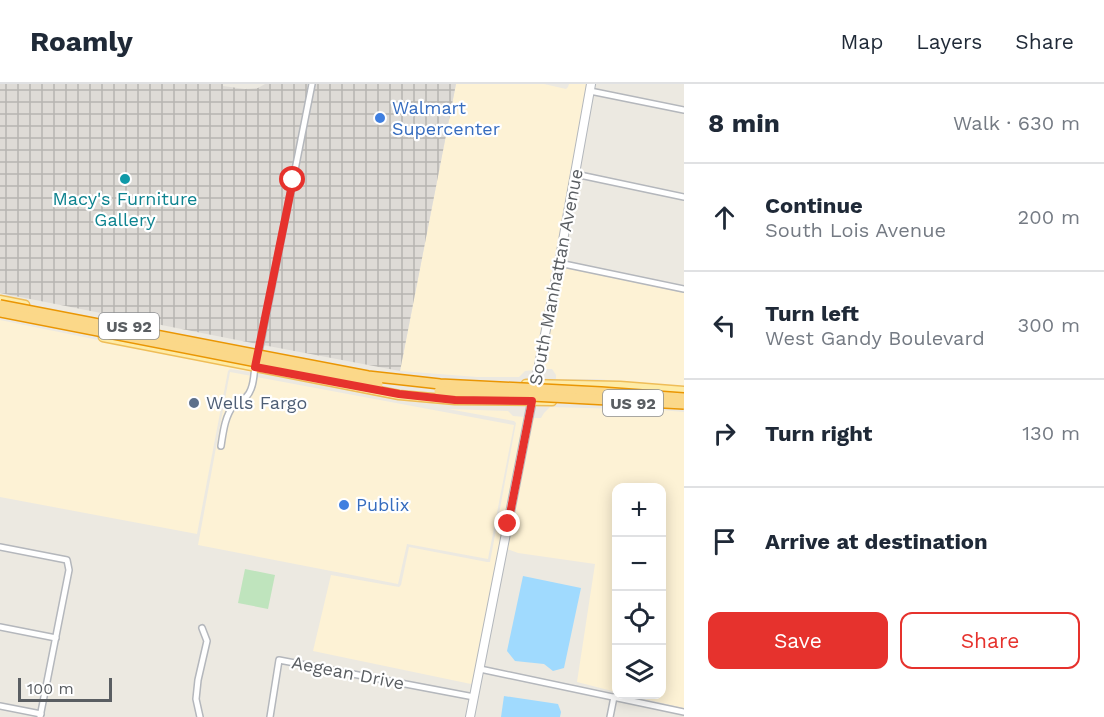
<!DOCTYPE html>
<meta charset="utf-8">
<style>
:root{--surface:#fff;--page:#f6f6f7;--text:#1f2937;--muted:#747a83;--line:#e0e1e3;--accent:#e6322d}
body{margin:0;font-family:"Work Sans",sans-serif;background:var(--page);color:var(--text)}
.controls{position:absolute;right:18px;bottom:18px;display:grid;overflow:hidden;border-radius:12px;box-shadow:0 3px 15px #0003}
.controls button{width:54px;height:54px;display:grid;place-items:center;padding:0;border:0;border-bottom:2px solid var(--line);background:var(--surface);color:var(--text);font:30px sans-serif}
.scale{position:absolute;left:18px;bottom:15px;width:94px;box-sizing:border-box;padding-left:6px;border:3px solid #5a5e62;border-top:0;font-size:16px;line-height:21px;white-space:nowrap;color:#5a5e62;-webkit-text-stroke:4px #fff;paint-order:stroke}
.stop{position:absolute;width:18px;height:18px;margin:-14px;border:4px solid #e6322d;border-radius:50%;background:#fff}
.stop.end{background:#e6322d;border-color:#fff;box-shadow:0 2px 6px #0008}
.list{margin:0;padding:0;list-style:none}
h2{display:flex;justify-content:space-between;align-items:center;height:78px;margin:0;padding:0 24px;font-size:26px}
h2 small{font-size:20px;font-weight:400;color:var(--muted)}
.list li{display:grid;grid-template-columns:39px 1fr auto;gap:18px;align-items:center;box-sizing:border-box;height:108px;padding:0 24px;border-top:2px solid var(--line)}
.list b{display:block;font-size:22px;white-space:nowrap}
.list p{margin:0;font-size:20px;white-space:nowrap;color:var(--muted)}
.list em{font-size:20px;font-style:normal;color:var(--muted)}
.actions{display:flex;gap:12px;padding:18px 24px}
.actions a{flex:1;padding:14px 0;border:2px solid var(--accent);border-radius:12px;text-align:center;font-size:21px;color:var(--accent)}
.actions .main{background:var(--accent);color:#fff}
.icon{flex:none;width:33px;height:33px;fill:none;stroke:currentColor;stroke-width:2;stroke-linecap:round;stroke-linejoin:round}
.map{position:relative;flex:none;width:684px;height:633px;overflow:hidden}
header{display:flex;align-items:center;gap:36px;box-sizing:border-box;height:84px;padding:0 30px;background:var(--surface);border-bottom:2px solid var(--line)}
header strong{font-size:28px}
nav{display:flex;gap:33px;margin-inline-start:auto;font-size:21px}
main{display:flex}
aside{flex:1;background:var(--surface)}
.map>svg:first-child{display:block}
.commercial{fill:#fdf2d5}
.industrial{fill:url(#industrial-grid)}
.pitch{fill:#bfe4bd}
.water{fill:#a0dafe}
.lines{fill:none;stroke-linecap:round;stroke-linejoin:round}
.street-casing{stroke:#b4b7bc;stroke-width:8}
.secondary-casing{stroke:#b3b7bc;stroke-width:10}
.primary-casing{stroke:#efbd57;stroke-width:11}
.street{stroke:#fff;stroke-width:5}
.secondary{stroke:#fff;stroke-width:8}
.primary{stroke:#feeba5;stroke-width:8}
.highway-bridge-casing{stroke:#ea9603;stroke-width:12;stroke-linecap:butt}
.highway-bridge{stroke:#fbd889;stroke-width:9}
.route{stroke:#e6322d;stroke-width:8}
.shop-dot{fill:#3f7fe0;stroke:#fff;stroke-width:2}
.culture-dot{fill:#0f9aa8;stroke:#fff;stroke-width:2}
.service-dot{fill:#5c6f8a;stroke:#fff;stroke-width:2}
.labels{text-anchor:middle;stroke-width:4.5;stroke-linejoin:round;paint-order:stroke}
.shield{fill:#fff;stroke:#8c8e91;stroke-width:1.5}
.shield-label{font-size:16px;font-weight:bold;fill:#5a5e62}
.shop-label{font-size:18px;fill:#366cbe;stroke:#fff;text-anchor:start}
.culture-label{font-size:18px;fill:#0d838f;stroke:#fff}
.street-label{font-size:18px;fill:#5a5e62;stroke:#fff}
.service-label{font-size:18px;fill:#4e5e75;stroke:#fff;text-anchor:start}
</style>
<header>
<strong>Roamly</strong>
<nav><a>Map</a><a>Layers</a><a>Share</a></nav>
</header>
<main>
<div class="map">
<svg width="684" height="633" viewBox="0 0 684 633">
<defs>
<pattern id="industrial-grid" width="8" height="8" patternUnits="userSpaceOnUse" patternTransform="scale(1.5)"><rect width="8" height="8" fill="#dedbd6"/><path d="M0 4h8M4 0v8" fill="none" stroke="#b7b5b1"/></pattern>
</defs>
<rect width="100%" height="100%" fill="#ece9e1"/>
<g class="commercial">
<polygon points="456,0 544,0 566,5 568,3 569,0 588,0 535,286 525,287 519,293 477,293 400,287"/>
<polygon points="562,183 684,209 684,302 596,295 556,295 556,291 552,285 542,285"/>
<polygon points="0,236 251,287 251,288 230,285 228,287 197,450 0,413"/>
<polygon points="230,288 514,341 488,475 407,460 398,500 198,461"/>
<polygon points="550,323 660,326 684,328 684,624 627,611 662,610 662,404 616,404 616,608 577,598 595,480 518,469 507,465 532,334 541,334 544,329"/>
<polygon points="448,325 508,327 513,332 525,333 475,597 471,600 313,567 331,491 399,503 401,501 409,463 487,478 490,478 516,339 514,337"/>
</g>
<g class="industrial">
<polygon points="0,0 223,0 223,2 245,5 258,4 265,0 309,0 257,260 0,209"/>
<polygon points="315,0 456,0 400,287 263,261"/>
</g>
<polygon class="pitch" points="245,485 275,491 268,525 238,519"/>
<g class="water">
<polygon points="523,492 581,504 564,584 553,587 544,580 515,577 507,567"/>
<polygon points="504,612 558,620 561,628 560,633 501,633"/>
</g>
<g class="lines">
<defs>
<g id="street">
<polyline points="590,7 684,26"/>
<polyline points="575,90 684,113"/>
<polyline points="559,179 684,205"/>
<polyline points="258,273 312,0"/>
<path d="M221 362C223 349 225 331 234 321 241 315 247 316 251 305 254 298 254 289 255 282"/>
<polyline points="0,463 67,476 69,486 40,633"/>
<polyline points="0,543 56,554"/>
<polyline points="480,585 684,628"/>
<polyline points="0,622 41,630"/>
<polyline points="200,633 196,615 198,596 207,557 202,544"/>
<polyline points="270,633 279,576 474,613"/>
<polyline points="610,633 614,613"/>
</g>
<polyline id="secondary" points="470,633 559,179 591,0"/>
<g id="primary">
<polyline points="0,216 25,221"/>
<polyline points="103,253 399,311 455,316 552,317"/>
<polyline points="526,300 620,302 684,307"/>
</g>
</defs>
<use href="#street" class="street-casing"/>
<use href="#secondary" class="secondary-casing"/>
<use href="#primary" class="primary-casing"/>
<use href="#street" class="street"/>
<use href="#secondary" class="secondary"/>
<use href="#primary" class="primary"/>
<defs>
<g id="highway-bridge">
<polyline points="0,221 368,292 440,300 601,308 684,314"/>
<polyline points="0,228 343,295 378,300"/>
<polyline points="439,307 684,320"/>
</g>
</defs>
<use href="#highway-bridge" class="highway-bridge-casing"/>
<use href="#highway-bridge" class="highway-bridge"/>
</g>
<g class="lines">
<polyline class="route" points="293,96 255,283 399,310 455,316 532,317 508,440"/>
</g>
<g class="shop-dot">
<circle cx="380" cy="34" r="6"/>
<circle cx="344" cy="421" r="6"/>
</g>
<circle class="culture-dot" cx="125" cy="95" r="6"/>
<circle class="service-dot" cx="194" cy="319" r="6"/>
<g class="labels">
<g class="shield">
<rect x="99" y="229" width="60" height="26" rx="4.5"/>
<rect x="603" y="306" width="60" height="26" rx="4.5"/>
</g>
<g class="shield-label">
<text x="129" y="248">US 92</text>
<text x="633" y="325">US 92</text>
</g>
<g class="shop-label">
<text x="392" y="30">Walmart<tspan x="392" dy="21">Supercenter</tspan></text>
<text x="356" y="427">Publix</text>
</g>
<g class="culture-label">
<text x="125" y="121">Macy's Furniture<tspan x="125" dy="21">Gallery</tspan></text>
</g>
<g class="street-label">
<text transform="translate(556 193) rotate(-79)" y="6">South Manhattan Avenue</text>
<text transform="translate(348 589) rotate(11)" y="6">Aegean Drive</text>
</g>
<g class="service-label">
<text x="206" y="325">Wells Fargo</text>
</g>
</g>
</svg>
<div class="controls">
<button>+</button>
<button>−</button>
<button><svg class="icon" aria-label="locate" viewBox="0 0 24 24"><circle cx="12" cy="12" r="6"/><path d="M12 2v4M12 18v4M2 12h4M18 12h4"/></svg></button>
<button><svg class="icon" aria-label="layers" viewBox="0 0 24 24"><path d="M12 4l9 5-9 5-9-5zM3 14l9 5 9-5"/></svg></button>
</div>
<div class="scale">100 m</div>
<div class="stop" style="left:293px;top:96px"></div>
<div class="stop end" style="left:508px;top:440px"></div>
</div>
<aside>
<h2>8 min<small>Walk · 630 m</small></h2>
<ul class="list">
<li><svg class="icon" aria-label="ahead" viewBox="0 0 24 24"><path d="M12 20V5M6 11l6-6 6 6"/></svg><div><b>Continue</b><p>South Lois Avenue</p></div><em>200 m</em></li>
<li><svg class="icon" aria-label="left" viewBox="0 0 24 24"><path d="M17 20v-9H6M10 6l-5 5 5 5"/></svg><div><b>Turn left</b><p>West Gandy Boulevard</p></div><em>300 m</em></li>
<li><svg class="icon" aria-label="right" viewBox="0 0 24 24"><path d="M7 20v-9h11M14 6l5 5-5 5"/></svg><div><b>Turn right</b></div><em>130 m</em></li>
<li><svg class="icon" aria-label="arrive" viewBox="0 0 24 24"><path d="M6 21V4h12l-3 4 3 4H6"/></svg><div><b>Arrive at destination</b></div></li>
</ul>
<div class="actions"><a class="main">Save</a><a>Share</a></div>
</aside>
</main>
